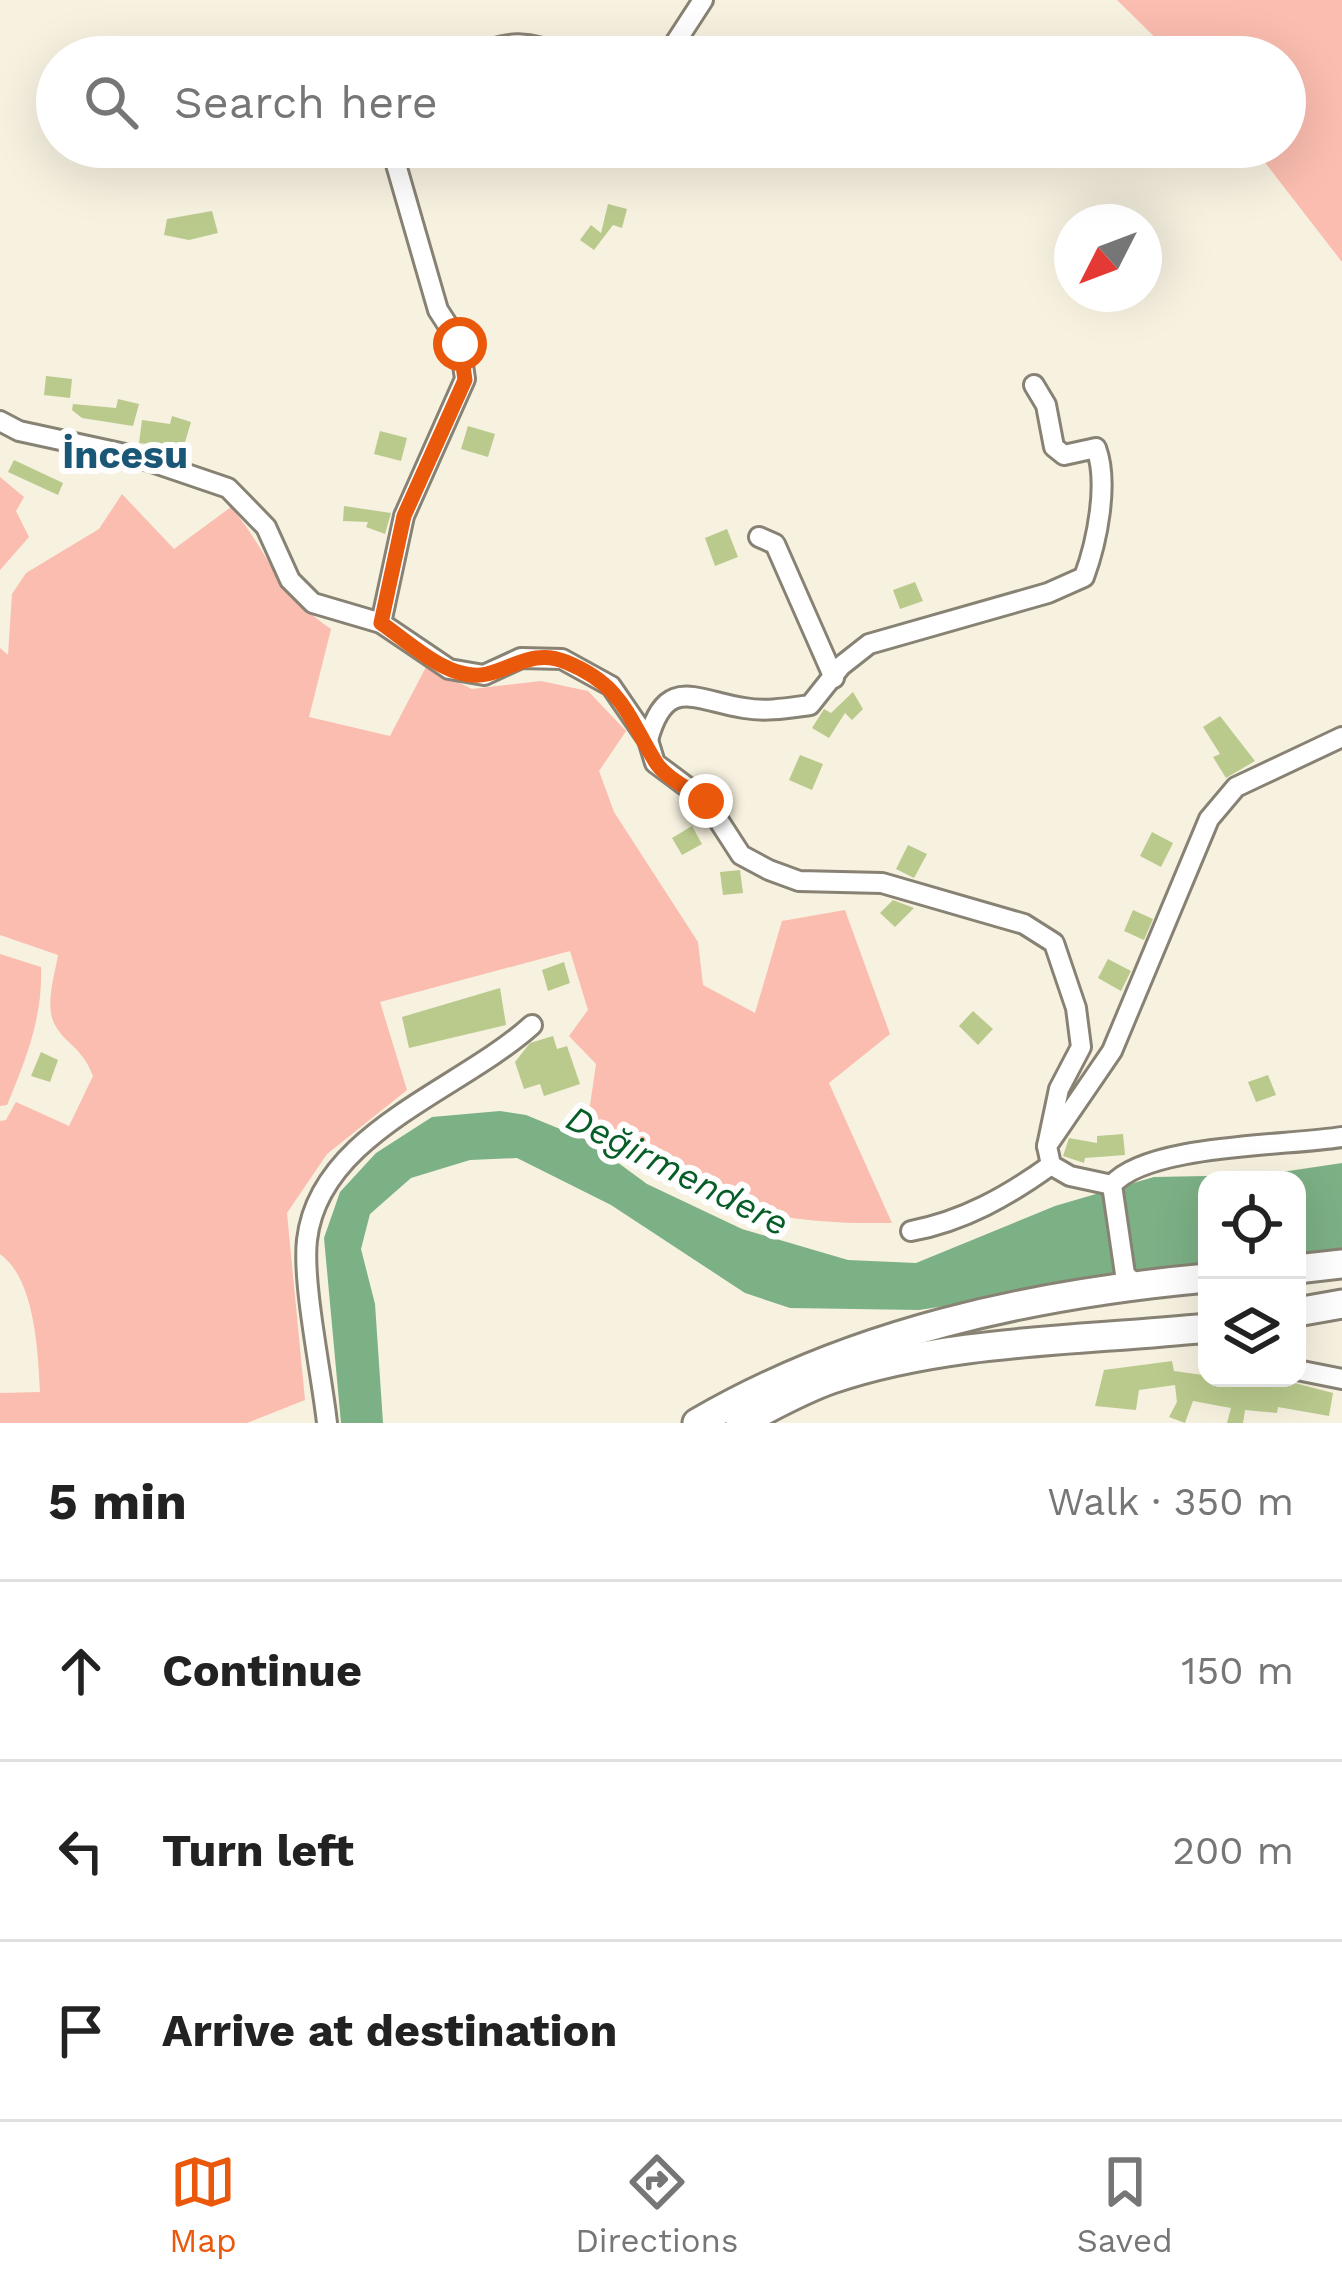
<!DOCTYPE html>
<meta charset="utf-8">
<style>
:root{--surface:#fff;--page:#f6f6f6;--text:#222;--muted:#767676;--line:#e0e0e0;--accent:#ea580c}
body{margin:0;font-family:"Work Sans",sans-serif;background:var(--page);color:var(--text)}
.controls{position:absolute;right:36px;bottom:36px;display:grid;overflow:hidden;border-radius:24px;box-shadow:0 12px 48px #0002}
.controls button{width:108px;height:108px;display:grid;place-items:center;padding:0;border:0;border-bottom:3px solid var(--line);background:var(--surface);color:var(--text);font:60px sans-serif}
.compass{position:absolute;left:1054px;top:204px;width:108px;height:108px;border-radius:50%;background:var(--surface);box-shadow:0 12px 48px #0002;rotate:228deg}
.stop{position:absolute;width:36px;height:36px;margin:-27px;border:9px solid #ea580c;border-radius:50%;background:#fff}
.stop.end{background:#ea580c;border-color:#fff;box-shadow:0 3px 12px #0008}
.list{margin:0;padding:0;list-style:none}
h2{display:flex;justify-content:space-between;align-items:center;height:156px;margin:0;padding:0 48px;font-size:51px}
h2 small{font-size:39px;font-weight:400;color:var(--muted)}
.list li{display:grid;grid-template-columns:78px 1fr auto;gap:36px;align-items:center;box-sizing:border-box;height:180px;padding:0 48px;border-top:3px solid var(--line)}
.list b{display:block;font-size:45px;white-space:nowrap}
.list em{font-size:39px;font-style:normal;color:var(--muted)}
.icon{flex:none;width:66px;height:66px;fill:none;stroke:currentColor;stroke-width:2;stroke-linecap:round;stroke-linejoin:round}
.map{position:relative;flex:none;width:1342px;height:1423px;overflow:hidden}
.search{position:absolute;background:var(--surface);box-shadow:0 12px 48px #0002;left:36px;right:36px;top:36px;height:132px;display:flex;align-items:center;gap:30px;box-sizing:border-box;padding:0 42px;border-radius:66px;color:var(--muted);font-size:45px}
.sheet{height:696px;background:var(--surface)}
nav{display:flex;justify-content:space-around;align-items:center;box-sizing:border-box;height:168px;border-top:3px solid var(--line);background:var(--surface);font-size:33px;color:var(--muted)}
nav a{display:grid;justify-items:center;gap:6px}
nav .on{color:var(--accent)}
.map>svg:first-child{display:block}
.green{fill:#fabdaf}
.water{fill:#7cb085}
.building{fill:#baca8d}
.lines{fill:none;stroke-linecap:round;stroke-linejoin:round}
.minor-casing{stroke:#878273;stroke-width:24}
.highway-casing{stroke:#878273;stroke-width:33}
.minor{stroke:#fff;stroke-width:18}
.highway{stroke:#fff;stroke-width:27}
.route{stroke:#ea580c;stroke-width:15}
.labels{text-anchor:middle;stroke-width:12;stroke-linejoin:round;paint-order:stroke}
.water-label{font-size:36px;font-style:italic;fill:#075d28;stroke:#fefefe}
.quarter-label{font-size:39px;font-weight:bold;fill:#1a5676;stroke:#fefefe}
</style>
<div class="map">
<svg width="1342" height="1423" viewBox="0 0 1342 1423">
<rect width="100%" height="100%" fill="#f7f1e0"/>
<g class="green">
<polygon points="1117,0 1342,0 1342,262 1253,147 1285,147 1285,57 1175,57"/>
<polygon points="0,477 24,497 16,511 29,537 0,570"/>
<path d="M122 494 174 549 231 507C271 555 274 590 331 629L309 717 390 736 426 667 472 689 541 681 588 691 626 731 599 771 614 812 698 942 703 985 755 1013 782 921 845 910 890 1034 829 1083 892 1223C764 1225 686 1203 588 1119L596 1064 569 1036 588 1010 570 951 380 1002 407 1090 327 1154 287 1213 305 1400 247 1423H0V1393L40 1392C38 1351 35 1279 0 1254V1121L6 1120 16 1102 69 1126 93 1076C82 1046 64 1044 54 1023 45 1004 55 974 58 955L0 935V648L8 655 12 594 26 573 99 529Z"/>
<path d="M0 954 41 967C43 1017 26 1059 7 1105L0 1106Z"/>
</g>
<polygon class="water" points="500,1111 526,1115 587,1140 647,1184 742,1229 848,1260 916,1263 1055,1206 1154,1177 1261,1175 1342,1163 1342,1248 1297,1254 1297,1180 1207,1180 1207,1265 919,1310 790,1308 745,1293 611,1205 517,1158 470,1160 411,1178 370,1214 361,1249 375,1304 383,1423 341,1423 324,1238 340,1192 376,1153 432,1117"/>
<g class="building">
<polygon points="608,204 627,209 622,228 613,225 594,250 580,240 591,225 601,233"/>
<polygon points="212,211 218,233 189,240 164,235 167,219"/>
<polygon points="46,376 72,379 70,398 44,395"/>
<polygon points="118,399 139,404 133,426 82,418 72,410 73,404 116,408"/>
<polygon points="172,416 191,422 183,449 139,443 142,420 170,424"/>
<polygon points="468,426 495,434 488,457 461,449"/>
<polygon points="380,431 407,438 401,461 374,454"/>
<polygon points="14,460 63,483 58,495 8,472"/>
<polygon points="344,506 391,513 385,534 366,527 368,522 343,521"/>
<polygon points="727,529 738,557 715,566 705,538"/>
<polygon points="915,582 923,601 900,609 893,590"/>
<polygon points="853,692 863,709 852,720 845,713 829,738 812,728 824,709 831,713"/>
<polygon points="1220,716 1255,761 1226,778 1213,757 1220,754 1203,727"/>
<polygon points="800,755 823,764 812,790 789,780"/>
<polygon points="692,826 702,844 682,855 672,838"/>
<polygon points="1152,832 1173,843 1161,867 1140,856"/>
<polygon points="908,845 927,854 914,878 896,869"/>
<polygon points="740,870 743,893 723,895 720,872"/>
<polygon points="893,900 914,908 895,927 880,913"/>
<polygon points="1133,910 1153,919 1144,940 1124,931"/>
<polygon points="1108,959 1131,971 1121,991 1098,978"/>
<polygon points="564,962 570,983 548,991 542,970"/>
<polygon points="500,988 506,1025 409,1048 402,1017"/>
<polygon points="973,1011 993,1029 978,1045 959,1026"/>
<polygon points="553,1036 557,1049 567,1046 580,1084 544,1096 540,1084 524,1089 515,1062 530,1043"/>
<polygon points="41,1052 58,1060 50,1082 31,1076"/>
<polygon points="1268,1075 1276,1095 1256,1102 1248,1082"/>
<polygon points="1123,1134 1125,1155 1085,1158 1084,1163 1063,1156 1069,1138 1097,1143 1097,1136"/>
<polygon points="1172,1361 1174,1371 1260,1383 1261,1378 1287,1381 1333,1393 1329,1416 1278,1407 1277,1413 1245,1410 1243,1423 1227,1423 1231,1408 1193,1401 1185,1423 1169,1417 1177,1402 1175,1385 1139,1390 1136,1410 1095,1406 1104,1370"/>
</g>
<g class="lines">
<defs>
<g id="minor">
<path d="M473 57C504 41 531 39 561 57"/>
<polyline points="666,57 703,0"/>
<polyline points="0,421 19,431 134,456 228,488 266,527 290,580 313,603 381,623 449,669 484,675 521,658 562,659 611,686 648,740 655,763 706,801 741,855 769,870 799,881 882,883 1024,924 1054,943 1076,1008 1081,1047 1059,1089 1047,1146"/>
<polyline points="759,537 775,544 834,678"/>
<polyline points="381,623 404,516 465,379 460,344 438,310 391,147"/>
<path d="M648 740C666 675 694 700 744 708 766 712 788 708 810 705L841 666 869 644 1048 593 1084 577C1097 542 1109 483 1096 448L1064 455 1054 447 1046 405 1034 385"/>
<polyline points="1112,1185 1070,1176 1051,1165 1047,1146 1112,1051 1209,819 1236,787 1342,737"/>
<path d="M911 1231C964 1221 1008 1196 1051 1165"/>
<path d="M1137 1286 1125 1274 1112 1185C1147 1144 1286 1146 1342 1137"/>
<polyline points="1297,1370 1342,1379"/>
<path d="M327 1423C322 1376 302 1283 307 1240 319 1133 459 1091 532 1025"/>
</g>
<g id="highway">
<polyline points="1297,1269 1342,1264"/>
<polyline points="1297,1312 1342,1304"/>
<path d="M697 1423C851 1333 1031 1294 1207 1278"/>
<path d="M740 1423C769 1408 800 1390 832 1379 950 1339 1084 1341 1207 1328"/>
</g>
</defs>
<use href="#minor" class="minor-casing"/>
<use href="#highway" class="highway-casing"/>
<use href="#minor" class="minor"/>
<use href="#highway" class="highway"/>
</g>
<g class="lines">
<path class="route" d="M460 344 465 380 404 516 381 623C409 642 450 683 487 674 515 667 535 649 566 662 622 685 627 715 655 761 664 777 691 790 706 801"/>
</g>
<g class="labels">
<g class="water-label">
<text transform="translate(678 1170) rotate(27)" y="13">Değirmendere</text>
</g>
<g class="quarter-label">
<text x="125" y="468">İncesu</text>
</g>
</g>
</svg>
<div class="controls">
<button><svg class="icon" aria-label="locate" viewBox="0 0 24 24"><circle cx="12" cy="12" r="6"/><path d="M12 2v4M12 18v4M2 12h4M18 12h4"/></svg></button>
<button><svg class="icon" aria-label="layers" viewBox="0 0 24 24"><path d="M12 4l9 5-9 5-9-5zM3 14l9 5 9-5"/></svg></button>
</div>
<svg class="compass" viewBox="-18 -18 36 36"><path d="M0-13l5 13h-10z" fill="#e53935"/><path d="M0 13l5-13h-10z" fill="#767676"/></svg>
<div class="stop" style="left:460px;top:344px"></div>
<div class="stop end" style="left:706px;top:801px"></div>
<div class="search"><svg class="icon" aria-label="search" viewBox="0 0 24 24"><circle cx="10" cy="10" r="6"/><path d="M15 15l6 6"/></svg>Search here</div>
</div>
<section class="sheet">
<h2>5 min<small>Walk · 350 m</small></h2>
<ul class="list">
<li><svg class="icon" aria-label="ahead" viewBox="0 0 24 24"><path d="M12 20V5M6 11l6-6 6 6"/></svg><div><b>Continue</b></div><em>150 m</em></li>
<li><svg class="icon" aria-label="left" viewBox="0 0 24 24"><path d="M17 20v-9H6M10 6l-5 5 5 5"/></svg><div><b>Turn left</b></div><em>200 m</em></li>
<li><svg class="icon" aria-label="arrive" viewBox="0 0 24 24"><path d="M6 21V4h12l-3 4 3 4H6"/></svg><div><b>Arrive at destination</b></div></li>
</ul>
</section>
<nav>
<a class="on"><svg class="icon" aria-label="map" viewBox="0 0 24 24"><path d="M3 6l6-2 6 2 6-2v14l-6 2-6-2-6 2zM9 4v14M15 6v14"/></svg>Map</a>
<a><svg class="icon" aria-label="directions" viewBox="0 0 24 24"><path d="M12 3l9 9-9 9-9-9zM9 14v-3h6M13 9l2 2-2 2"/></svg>Directions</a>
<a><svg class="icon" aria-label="saved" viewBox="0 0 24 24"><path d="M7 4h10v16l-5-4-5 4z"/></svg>Saved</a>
</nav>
